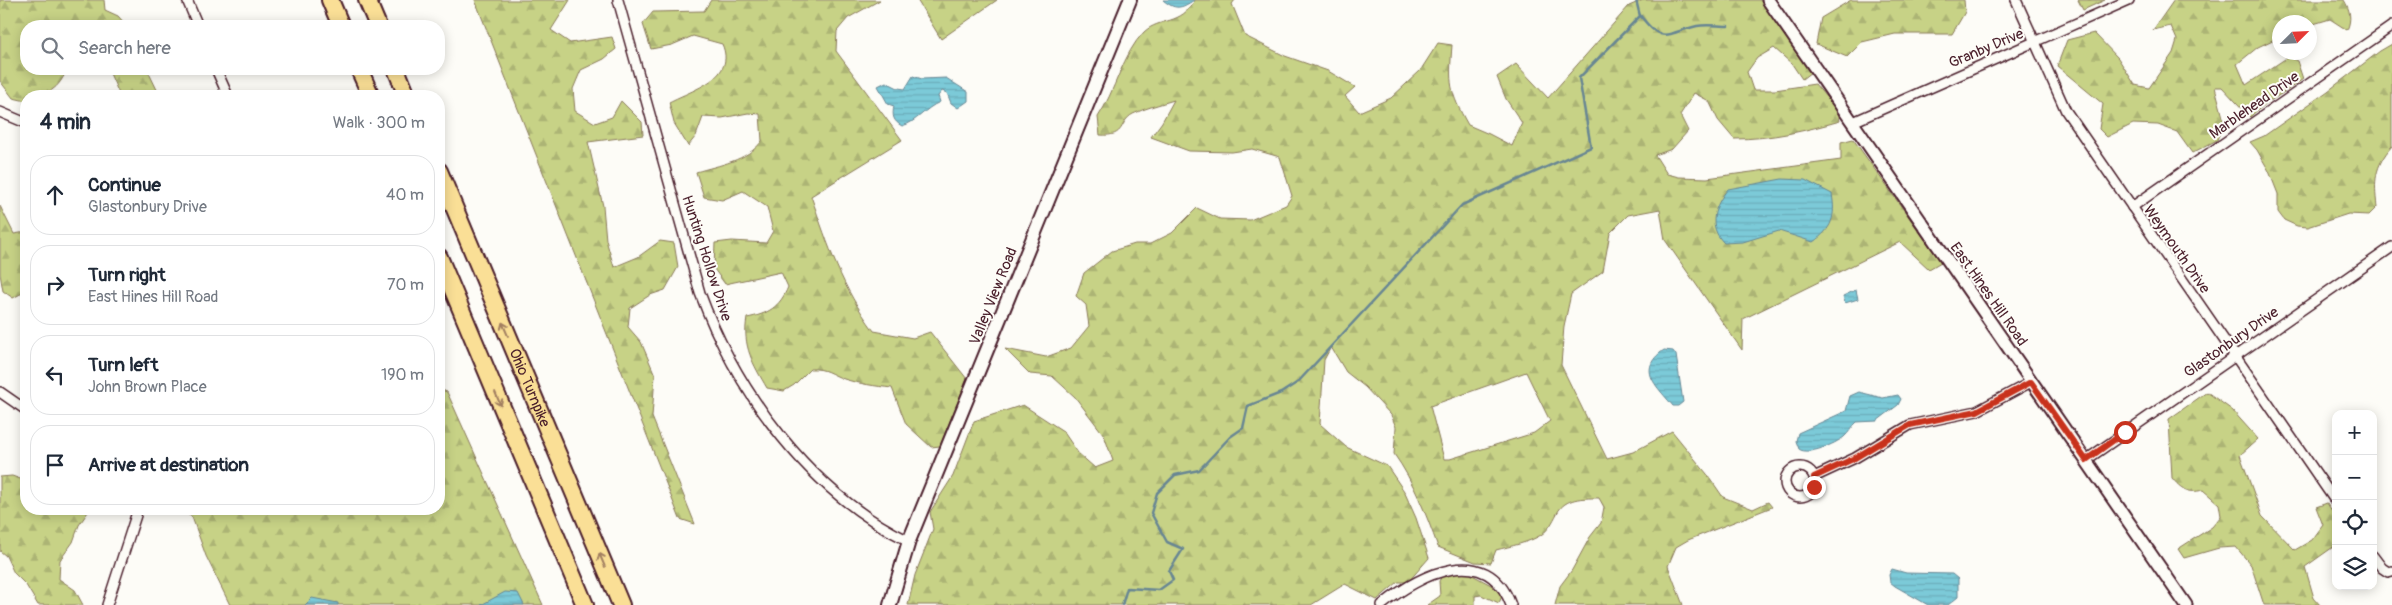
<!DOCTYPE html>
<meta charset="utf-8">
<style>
:root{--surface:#fff;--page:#f6f6f7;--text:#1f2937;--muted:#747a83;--line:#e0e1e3}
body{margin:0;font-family:Pangolin,sans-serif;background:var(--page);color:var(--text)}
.controls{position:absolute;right:15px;bottom:15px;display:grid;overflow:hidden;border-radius:10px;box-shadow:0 2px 12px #0003}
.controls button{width:45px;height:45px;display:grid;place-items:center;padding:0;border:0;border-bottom:1px solid var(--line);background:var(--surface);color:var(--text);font:25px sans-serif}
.compass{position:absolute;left:2272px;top:15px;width:45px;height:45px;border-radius:50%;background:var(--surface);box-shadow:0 2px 12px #0003;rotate:66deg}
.stop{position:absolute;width:15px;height:15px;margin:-11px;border:4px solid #c8321e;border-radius:50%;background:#fff}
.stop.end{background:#c8321e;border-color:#fff;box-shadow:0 1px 5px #0008}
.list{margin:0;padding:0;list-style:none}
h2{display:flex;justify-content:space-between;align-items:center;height:65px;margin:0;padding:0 20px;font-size:21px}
h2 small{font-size:16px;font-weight:400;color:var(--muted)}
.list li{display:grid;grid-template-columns:32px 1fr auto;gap:15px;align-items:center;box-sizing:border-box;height:80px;margin:0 10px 10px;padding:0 10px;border:1px solid var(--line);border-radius:20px}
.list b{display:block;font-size:19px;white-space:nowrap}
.list p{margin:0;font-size:16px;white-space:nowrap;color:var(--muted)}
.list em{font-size:16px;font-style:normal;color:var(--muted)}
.icon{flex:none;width:28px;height:28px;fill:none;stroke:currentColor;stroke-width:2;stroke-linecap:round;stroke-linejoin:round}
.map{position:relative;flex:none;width:2392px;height:605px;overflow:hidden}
.search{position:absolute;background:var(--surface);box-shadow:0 2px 12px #0003;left:20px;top:20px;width:425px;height:55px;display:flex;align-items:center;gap:12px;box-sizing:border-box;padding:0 18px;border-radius:20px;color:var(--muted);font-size:19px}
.panel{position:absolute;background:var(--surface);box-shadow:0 2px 12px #0003;left:20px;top:90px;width:425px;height:425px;border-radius:20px}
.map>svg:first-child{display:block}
.forest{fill:url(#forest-firs);stroke:#887858;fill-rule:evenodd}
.water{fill:url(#water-rules);stroke:#678693}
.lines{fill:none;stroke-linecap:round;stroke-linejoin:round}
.stream{stroke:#678693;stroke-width:2.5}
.minor-casing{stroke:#4a1f2b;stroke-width:12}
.tertiary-casing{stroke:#4a1f2b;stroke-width:15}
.secondary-casing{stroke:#4a1f2b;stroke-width:16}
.motorway-casing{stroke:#4a1f2b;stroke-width:20}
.minor{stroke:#fdfcf7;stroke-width:9}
.tertiary{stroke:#fdfcf7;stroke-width:11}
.secondary{stroke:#fdfcf7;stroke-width:12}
.motorway{stroke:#fadf96;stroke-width:16}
.oneway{stroke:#a27f60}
.route{stroke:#c8321e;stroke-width:6}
.labels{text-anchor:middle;stroke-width:4;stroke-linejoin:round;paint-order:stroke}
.street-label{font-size:15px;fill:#4a1f2b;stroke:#fdfcf7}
</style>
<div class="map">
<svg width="2392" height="605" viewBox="0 0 2392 605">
<defs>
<pattern id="forest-firs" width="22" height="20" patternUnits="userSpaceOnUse" patternTransform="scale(1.25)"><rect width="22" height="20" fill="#c7d286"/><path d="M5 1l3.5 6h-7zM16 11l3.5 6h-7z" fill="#acb474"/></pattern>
<pattern id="water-rules" width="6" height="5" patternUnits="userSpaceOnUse" patternTransform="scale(1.25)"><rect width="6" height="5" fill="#7bcad8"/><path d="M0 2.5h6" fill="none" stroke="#6cadba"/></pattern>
</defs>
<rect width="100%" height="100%" fill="#fdfcf7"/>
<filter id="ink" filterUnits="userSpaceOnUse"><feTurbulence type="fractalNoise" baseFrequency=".02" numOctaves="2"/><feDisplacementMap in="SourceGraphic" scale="10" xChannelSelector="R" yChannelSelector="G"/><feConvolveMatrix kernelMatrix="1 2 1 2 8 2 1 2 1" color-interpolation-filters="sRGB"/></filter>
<g filter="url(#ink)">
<g class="forest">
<path d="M0 0H104L105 10 118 16 127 26H26V69H67C59 89 48 96 26 96V101L13 98 0 81Z"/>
<polygon points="475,0 570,0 551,30 570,43 612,37 616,49 604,59 581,70 573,89 575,111 595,123 612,117 621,101 642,122 643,135 588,142 603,206 606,240 614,267 638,257 660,241 674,243 678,267 665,290 650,295 630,308 628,327 641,342 655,375 652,417 695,524 680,519"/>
<path d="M711 0H880L848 18 837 31 836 51 902 140 811 196C829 248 841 286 874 331L913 338 930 332 967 379 940 446 931 447 906 424 892 388C875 386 860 384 844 379 830 374 826 368 810 369L794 385 784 391 767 388C753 364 742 346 747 318 768 314 780 307 788 287L781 272 725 284 714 269 715 243 732 241 766 243 773 231 767 207 743 191 722 200 704 197 696 172C719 165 747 161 762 141L760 114 748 113 722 118 703 117 696 136 688 146 674 123 669 102C694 89 737 78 722 44L693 36 672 45 651 49 643 24 653 12 704 11Z"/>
<polygon points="917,0 997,0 941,39"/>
<path d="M1195 0H1235L1232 4 1245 36 1285 56 1328 71 1355 87 1345 96 1359 112 1391 98 1420 71 1438 43 1452 45C1449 84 1449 91 1468 125L1489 134 1512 146 1522 123 1506 99 1497 77 1516 64 1548 98 1629 6 1643 0H1760L1811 72 1802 79 1792 64 1774 48 1757 58 1747 72 1753 90H1775L1815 84 1837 110 1840 121C1805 131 1771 139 1734 139L1718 120 1709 101 1694 93 1680 115 1688 131 1672 149 1655 155 1667 174 1679 177 1707 178 1841 160V142L1853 139 1941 262 1929 269 1900 242 1743 319 1742 350 1665 240 1660 209 1628 215 1610 233 1603 271 1571 294 1564 326 1561 365 1607 459 1633 452 1672 431 1707 474 1723 497 1753 509 1768 502 1772 507 1688 540 1676 547 1668 566 1683 605H1555L1560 586 1572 570 1590 537 1601 523 1604 507 1599 498C1586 498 1568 497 1559 510 1554 518 1551 528 1541 535 1528 543 1511 546 1496 550L1491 563 1475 562 1438 547C1426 514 1414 482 1394 454L1396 427 1391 415 1365 387 1346 372 1331 347 1324 360 1320 424 1346 447 1387 466 1404 491 1416 518 1429 558 1408 582H1398L1377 600 1345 584 1311 605H908L915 575 933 529 930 512 953 476 974 421 1023 405 1063 431 1078 453 1095 468 1113 461 1104 435 1075 397 1052 376 1030 374 1005 349 1046 357 1071 348 1089 326 1086 305 1076 296 1084 273 1112 251 1135 244H1150L1172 233 1197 208 1220 219 1250 220 1286 205 1292 196 1280 157 1252 149 1232 152 1189 151 1151 137 1162 122 1174 100C1161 104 1145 108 1133 114 1118 122 1127 137 1100 135L1098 117C1115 92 1123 53 1144 32 1160 17 1181 26 1195 0ZM1526 372 1550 421 1534 433 1450 459H1444L1430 406Z"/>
<polygon points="1851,0 1964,0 1965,12 1952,34 1895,34 1862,42 1847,57 1816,44 1821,18"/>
<polygon points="2078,0 2105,0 2083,10"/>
<path d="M2174 0H2344C2350 10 2352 19 2347 30L2330 19 2310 25V22H2280L2279 37 2258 47 2237 64 2246 85 2288 57 2297 61 2303 79C2285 93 2265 102 2250 117L2222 87H2215L2224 121 2217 140 2192 153 2177 132 2158 125 2133 124 2107 137 2099 129 2103 104 2057 66 2067 40 2094 33 2118 58 2135 85 2149 88 2173 53 2177 40 2171 26 2153 30Z"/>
<path d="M2392 44V146C2374 167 2374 181 2377 207L2369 215 2348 214 2308 227 2297 226 2284 220 2278 212V194L2269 171 2257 150 2250 142 2264 136 2328 91 2380 51Z"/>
<polygon points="108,69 147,69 160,96 120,96"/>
<polygon points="0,206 14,234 26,232 26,291 13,298 3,291 0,274"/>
<polygon points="439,389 447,392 543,605 230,605 206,556 192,517 179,509 439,509"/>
<path d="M2207 392 2232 410 2258 439 2240 455 2262 516 2295 550 2312 540 2323 525 2316 507 2327 503 2336 517V545L2305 567 2314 598 2320 605H2264L2251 565 2236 547 2219 548 2184 558 2178 549 2212 527 2221 516 2219 504 2203 490C2188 494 2181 489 2172 478L2169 419Z"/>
<polygon points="12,476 26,481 26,509 90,509 79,525 73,542 60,560 59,579 75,590 83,605 38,605 26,585 14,573 6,556 0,551 0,477"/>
<polygon points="1463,570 1491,585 1502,596 1499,603 1481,595 1475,596 1475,605 1427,605 1440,596 1439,581 1443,574"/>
</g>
<g class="water">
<path d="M1163 0H1194C1181 9 1175 10 1163 0Z"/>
<path d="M913 76 922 79 946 78 968 92V101L958 108 951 103 947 93 942 91 938 96 940 102C925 108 917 122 902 126 893 121 892 116 894 106L888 104 878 86 886 82 898 88 905 89Z"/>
<path d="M1782 179 1805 180 1832 194C1836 217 1832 229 1813 242L1779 231 1743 242 1724 243C1707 226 1714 206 1728 189Z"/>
<polygon points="1856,290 1858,299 1845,303 1843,296"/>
<path d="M1664 350 1673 351 1676 355 1683 402 1678 406H1673C1658 387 1635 370 1664 350Z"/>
<path d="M1859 392 1883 398 1898 395 1901 399 1898 405 1877 421 1857 422C1852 426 1849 433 1844 437 1835 444 1808 456 1799 449L1796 441 1798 433 1846 411 1850 396Z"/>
<polygon points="1892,569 1906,573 1952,574 1958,579 1958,597 1948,605 1928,605 1895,586 1890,582 1889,575"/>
<polygon points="505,592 518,593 524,605 481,605"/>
<polygon points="312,598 338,603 338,605 305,605"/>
</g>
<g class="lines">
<g class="stream">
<path d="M1640 15C1663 46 1666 33 1697 26 1706 24 1718 26 1728 26"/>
<polyline points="1122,605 1127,588 1159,590 1173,580 1169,571 1183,549 1167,542 1151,513 1157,493 1175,475 1199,470 1230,437 1243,428 1248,406 1281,393 1298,382 1462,205 1591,147 1579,78 1640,16 1636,0"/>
</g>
<defs>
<g id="minor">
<polyline points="187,0 198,26"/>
<path d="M618 0 700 293C737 393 811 494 909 541"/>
<polyline points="2016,0 2066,111 2336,502"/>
<polyline points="216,69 228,96"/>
<polyline points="0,112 26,123"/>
<polyline points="1853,122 2129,0"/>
<polyline points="2132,207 2392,26"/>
<polyline points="0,392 26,410"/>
<polyline points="2086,460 2392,247"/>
<circle cx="1800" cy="482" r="15"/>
<polyline points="1814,477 1855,458 1910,425 1977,411 2031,382"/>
<polyline points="2373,556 2382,568 2388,572 2392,571"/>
<polyline points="107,605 138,509"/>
<path d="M1382 605C1419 575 1487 540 1511 605"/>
</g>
<polyline id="tertiary" points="1768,0 2186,605"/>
<polyline id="secondary" points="890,605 909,541 1130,0"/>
<g id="motorway">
<polyline points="330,0 341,26"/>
<polyline points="367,0 378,26"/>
<polyline points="359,69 371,96"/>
<polyline points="396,69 407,96"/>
<path id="s1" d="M439 171 621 605"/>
<polyline points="439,257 585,605"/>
</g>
</defs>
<use href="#minor" class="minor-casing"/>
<use href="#tertiary" class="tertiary-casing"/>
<use href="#secondary" class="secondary-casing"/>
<use href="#motorway" class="motorway-casing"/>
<use href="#minor" class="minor"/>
<use href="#tertiary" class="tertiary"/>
<use href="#secondary" class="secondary"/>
<use href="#motorway" class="motorway"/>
</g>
<defs><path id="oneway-shaft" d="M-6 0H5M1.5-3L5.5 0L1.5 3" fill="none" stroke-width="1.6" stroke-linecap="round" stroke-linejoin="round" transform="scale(1.25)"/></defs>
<g class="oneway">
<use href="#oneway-shaft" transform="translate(505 329) rotate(-113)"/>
<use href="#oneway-shaft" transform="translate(498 399) rotate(67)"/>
<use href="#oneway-shaft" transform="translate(602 560) rotate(-113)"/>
</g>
</g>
<g class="lines" filter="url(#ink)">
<polyline class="route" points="1814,487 1814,477 1855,458 1910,425 1977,411 2031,382 2086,460 2125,432"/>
</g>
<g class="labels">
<g class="street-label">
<text transform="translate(1986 48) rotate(-23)" y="5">Granby Drive</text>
<text transform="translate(2254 105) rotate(-35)" y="5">Marblehead Drive</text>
<text transform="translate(2177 249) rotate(55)" y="5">Weymouth Drive</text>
<text transform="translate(707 258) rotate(72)" y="5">Hunting Hollow Drive</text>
<text transform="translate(1989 294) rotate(55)" y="5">East Hines Hill Road</text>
<text transform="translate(993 296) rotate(-68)" y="5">Valley View Road</text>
<text transform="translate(2231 342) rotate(-35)" y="5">Glastonbury Drive</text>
<text dy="5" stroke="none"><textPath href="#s1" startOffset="235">Ohio Turnpike</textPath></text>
</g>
</g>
</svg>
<div class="controls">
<button>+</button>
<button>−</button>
<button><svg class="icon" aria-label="locate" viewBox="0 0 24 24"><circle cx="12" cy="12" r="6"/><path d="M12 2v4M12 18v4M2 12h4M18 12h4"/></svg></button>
<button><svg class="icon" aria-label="layers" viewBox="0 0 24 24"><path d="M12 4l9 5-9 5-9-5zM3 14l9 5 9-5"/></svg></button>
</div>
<svg class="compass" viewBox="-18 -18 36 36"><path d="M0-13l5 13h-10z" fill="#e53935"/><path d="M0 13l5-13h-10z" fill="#747a83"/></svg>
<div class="stop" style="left:2125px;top:432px"></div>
<div class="stop end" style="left:1814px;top:487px"></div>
<div class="search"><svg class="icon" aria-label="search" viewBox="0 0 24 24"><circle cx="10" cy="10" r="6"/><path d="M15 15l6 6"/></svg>Search here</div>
<section class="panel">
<h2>4 min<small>Walk · 300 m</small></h2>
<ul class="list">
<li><svg class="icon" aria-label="ahead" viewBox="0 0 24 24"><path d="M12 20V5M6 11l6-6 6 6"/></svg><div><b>Continue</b><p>Glastonbury Drive</p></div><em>40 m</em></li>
<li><svg class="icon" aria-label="right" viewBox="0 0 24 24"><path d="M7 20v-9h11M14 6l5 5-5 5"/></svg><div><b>Turn right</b><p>East Hines Hill Road</p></div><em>70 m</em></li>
<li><svg class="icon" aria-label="left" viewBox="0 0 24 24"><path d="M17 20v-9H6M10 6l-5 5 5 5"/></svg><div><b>Turn left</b><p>John Brown Place</p></div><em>190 m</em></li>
<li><svg class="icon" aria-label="arrive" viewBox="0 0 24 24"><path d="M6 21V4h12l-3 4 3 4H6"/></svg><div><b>Arrive at destination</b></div></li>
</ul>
</section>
</div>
